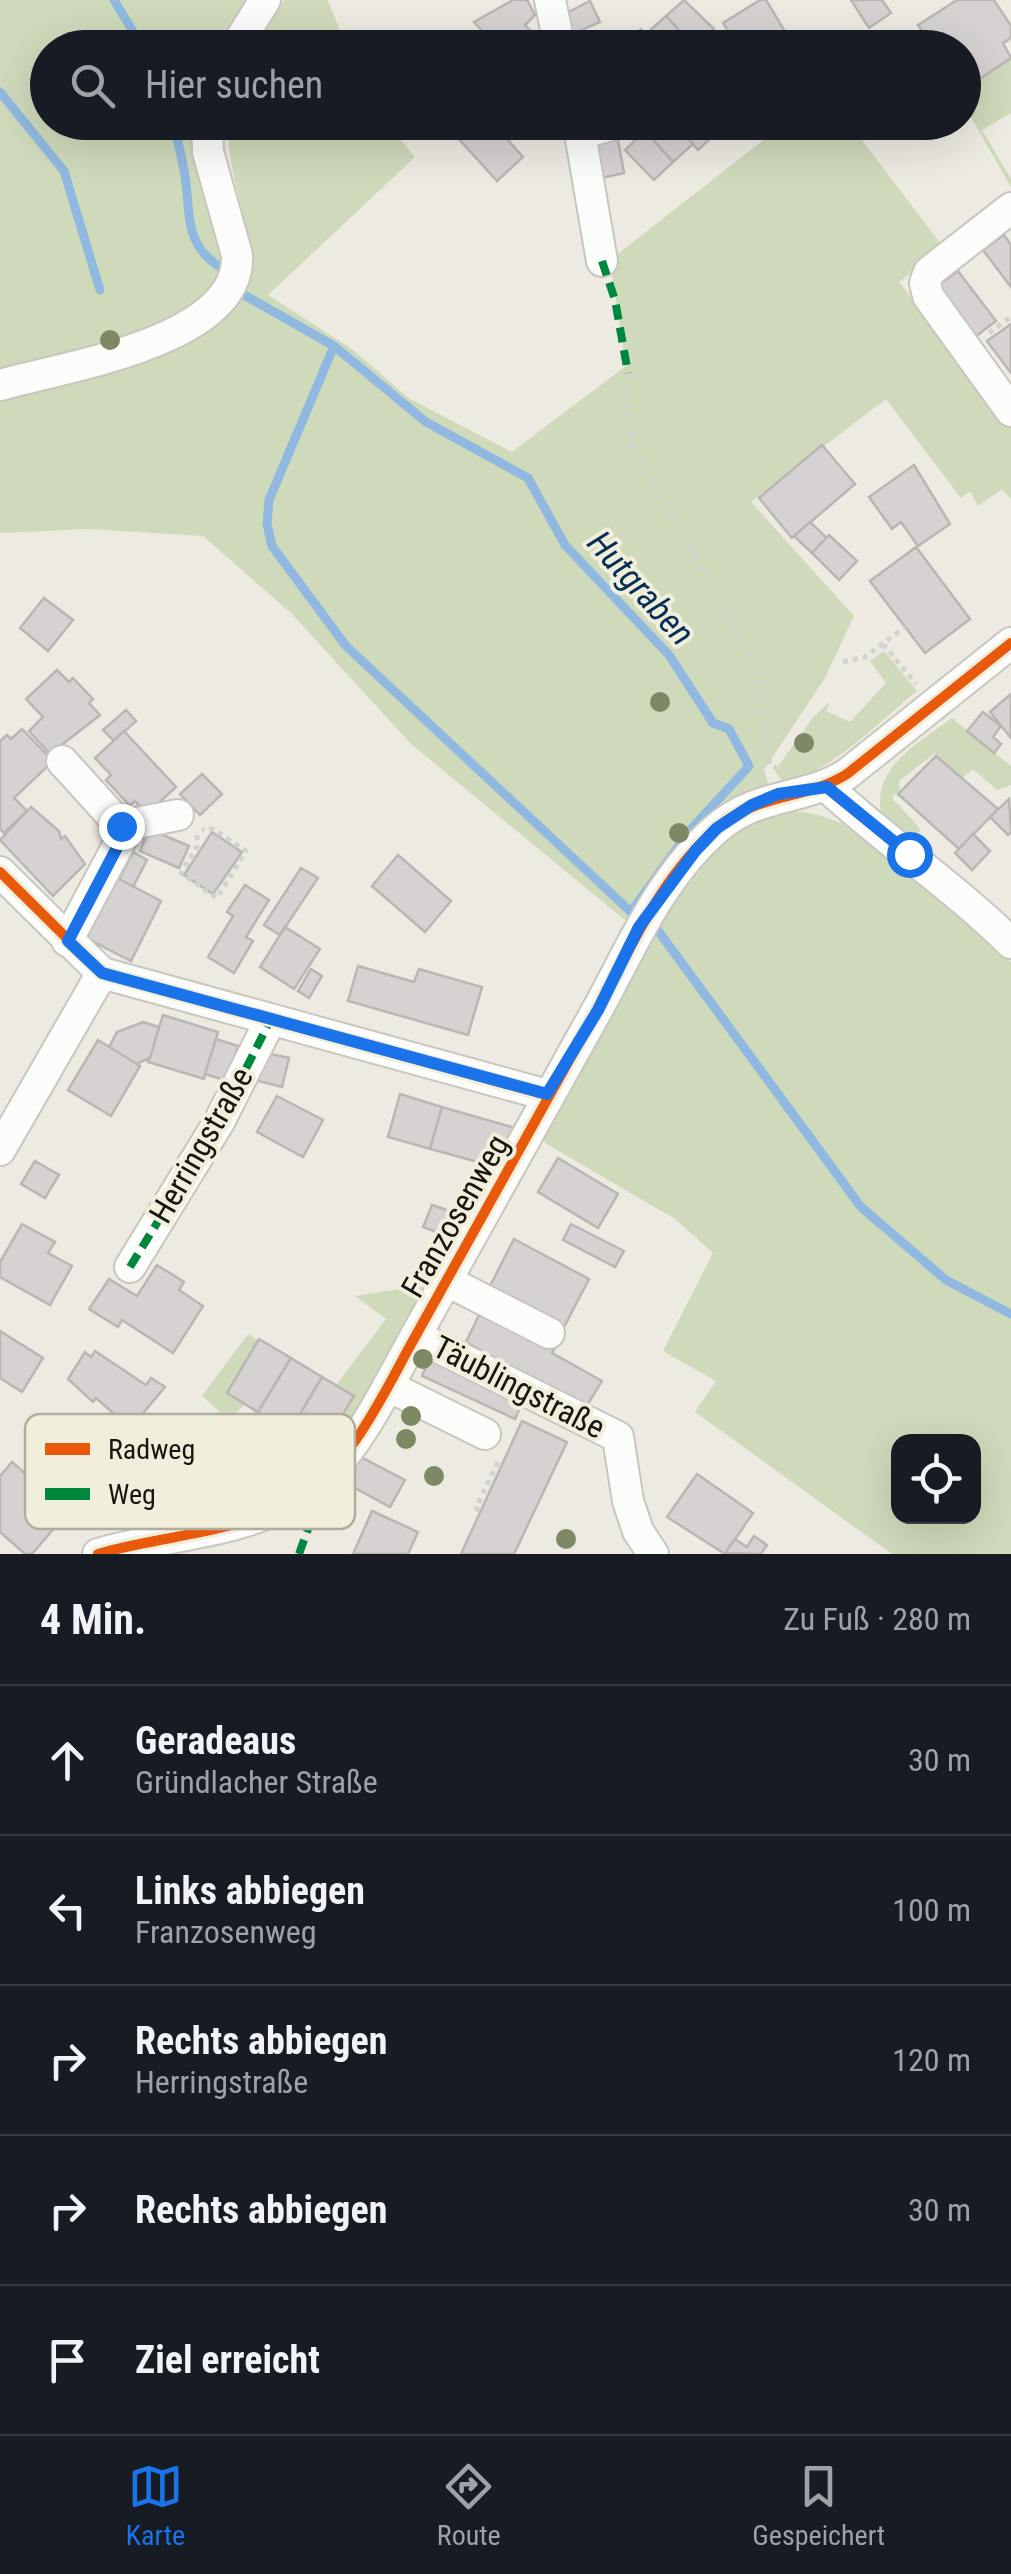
<!DOCTYPE html>
<html lang="de">
<meta charset="utf-8">
<style>
:root{--surface:#171b24;--page:#20242c;--text:#f1f3f6;--muted:#9ea1a6;--line:#363941;--accent:#1a73e8}
body{margin:0;font-family:"Roboto Condensed",sans-serif;background:var(--page);color:var(--text)}
.controls{position:absolute;right:30px;bottom:30px;display:grid;overflow:hidden;border-radius:20px;box-shadow:0 10px 40px #0002}
.controls button{width:90px;height:90px;display:grid;place-items:center;padding:0;border:0;border-bottom:2px solid var(--line);background:var(--surface);color:var(--text);font:50px sans-serif}
.stop{position:absolute;width:30px;height:30px;margin:-22px;border:8px solid #1a73e8;border-radius:50%;background:#fff}
.stop.end{background:#1a73e8;border-color:#fff;box-shadow:0 2px 10px #0008}
.list{margin:0;padding:0;list-style:none}
h2{display:flex;justify-content:space-between;align-items:center;height:130px;margin:0;padding:0 40px;font-size:42px}
h2 small{font-size:32px;font-weight:400;color:var(--muted)}
.list li{display:grid;grid-template-columns:65px 1fr auto;gap:30px;align-items:center;box-sizing:border-box;height:150px;padding:0 40px;border-top:2px solid var(--line)}
.list b{display:block;font-size:38px;white-space:nowrap}
.list p{margin:0;font-size:32px;white-space:nowrap;color:var(--muted)}
.list em{font-size:32px;font-style:normal;color:var(--muted)}
.icon{flex:none;width:55px;height:55px;fill:none;stroke:currentColor;stroke-width:2;stroke-linecap:round;stroke-linejoin:round}
.map{position:relative;flex:none;width:1011px;height:1554px;overflow:hidden}
.search{position:absolute;background:var(--surface);box-shadow:0 10px 40px #0002;left:30px;right:30px;top:30px;height:110px;display:flex;align-items:center;gap:25px;box-sizing:border-box;padding:0 35px;border-radius:55px;color:var(--muted);font-size:38px}
.sheet{height:880px;background:var(--surface)}
nav{display:flex;justify-content:space-around;align-items:center;box-sizing:border-box;height:140px;border-top:2px solid var(--line);background:var(--surface);font-size:28px;color:var(--muted)}
nav a{display:grid;justify-items:center;gap:5px}
nav .on{color:var(--accent)}
.map>svg:first-child{display:block}
.green{fill:#cedaba;fill-rule:evenodd}
.lines{fill:none;stroke-linecap:round;stroke-linejoin:round}
.stream{stroke:#91b8e0;stroke-width:9}
.building{fill:#d5d2d1;stroke:#b9b6b4;stroke-width:2.5}
.minor-casing{stroke:#c8c6bf;stroke-width:34}
.path{stroke:#d2d2cf;stroke-width:5;stroke-dasharray:5 5;stroke-linecap:butt}
.minor{stroke:#fcfcfa;stroke-width:30}
.quiet{stroke:#00873e;stroke-width:8;stroke-dasharray:15 8;stroke-linecap:butt}
.cycleway-casing{stroke:#f1eedc;stroke-width:16}
.cycleway{stroke:#e8590c;stroke-width:10}
.tree{fill:#7d8865}
.route{stroke:#1a73e8;stroke-width:12}
.labels{text-anchor:middle;stroke-width:8;stroke-linejoin:round;paint-order:stroke}
.street-label{font-size:32px;fill:#171610;stroke:#f1eedc}
.water-label{font-size:35px;font-style:italic;fill:#042e55;stroke:#f1eedc}
.key{fill:#f1eedc;stroke:#b0ad9f;stroke-width:2.5}
.key-label{font-size:28px;fill:#171610}
</style>
<div class="map">
<svg width="1011" height="1554" viewBox="0 0 1011 1554">
<rect width="100%" height="100%" fill="#eceae1"/>
<g class="green">
<polygon points="0,0 254,0 224,47 48,48 48,122 190,123 195,157 229,270 225,281 165,325 0,375"/>
<polygon points="284,0 328,0 346,47 255,47"/>
<polygon points="1011,58 1011,113 982,130 1011,179 1011,187 964,105 964,69 975,81"/>
<path d="M228 123H387L415 157 268 295 352 349 410 399 512 452 626 366 610 260 785 123H849L944 248 899 282 910 296 922 299 1011 421V499L1002 489 978 506 970 491 961 498 886 399 751 502 854 616 825 678 764 770 778 812C861 802 957 907 1011 962V1554H892L695 1412 716 1381 663 1351 713 1253 675 1219 545 1143 543 1135 648 939 411 744 292 614 203 536 89 529 0 533V398L142 358 248 264C250 216 226 171 228 123ZM898 1441H974V1516H898Z"/>
<path d="M884 651 917 691C885 716 821 783 781 780L775 771 813 717 830 702 826 711 850 722 886 683 870 661Z"/>
<path d="M952 718 1011 766V785L997 790 973 769 962 778 935 753 899 781 900 789 892 798 918 826 920 831 911 841 881 814C873 765 918 744 952 718Z"/>
<polygon points="432,1284 337,1443 292,1486 241,1436 259,1417 246,1404 228,1419 202,1396 248,1334 277,1352 315,1413 386,1319 355,1296"/>
</g>
<g class="lines">
<g class="stream">
<polyline points="114,0 143,48"/>
<polyline points="0,92 64,171 100,290"/>
<path d="M174 122C177 140 182 158 185 176 191 218 184 247 225 270"/>
<polyline points="246,296 334,346 426,422 528,478 565,545 669,655 713,723 729,729 749,766 691,829 631,912 659,932 861,1207 946,1280 1011,1314"/>
<polyline points="334,346 269,500 267,524 272,546 346,646 631,912"/>
</g>
</g>
<g class="building">
<polygon points="513,0 527,0 535,15 525,25 543,44 538,48 498,48 474,22"/>
<polygon points="684,0 714,29 694,47 666,16"/>
<polygon points="760,0 766,0 795,48 738,48 723,23"/>
<polygon points="851,0 882,0 891,13 869,28"/>
<polygon points="957,0 994,0 1011,26 1011,38 1003,43 1011,58 975,82 964,69 964,48 933,48 918,25"/>
<polygon points="590,1 600,22 573,34 565,14"/>
<polygon points="666,16 694,47 694,48 659,48 646,34"/>
<polygon points="641,29 659,48 622,48 622,47"/>
<polygon points="476,122 492,122 523,157 497,181 458,138"/>
<polygon points="655,122 674,122 693,144 673,162 645,131"/>
<polygon points="674,122 710,122 718,131 698,150"/>
<polygon points="616,129 624,173 601,178 593,134"/>
<polygon points="645,131 673,162 654,180 625,150"/>
<polygon points="1004,235 1011,245 1011,287 983,250"/>
<polygon points="958,271 996,321 975,337 937,286"/>
<polygon points="1011,324 1011,373 987,341"/>
<polygon points="822,445 855,484 792,538 759,498"/>
<polygon points="914,465 950,524 918,546 901,522 892,529 869,497"/>
<polygon points="810,522 827,538 812,553 794,536"/>
<polygon points="829,535 857,561 839,580 812,553"/>
<polygon points="916,547 970,619 925,653 870,581"/>
<polygon points="44,598 73,620 48,651 20,628"/>
<polygon points="57,670 69,682 73,678 93,699 89,703 100,715 50,754 29,731 43,717 26,699"/>
<polygon points="1011,694 1011,738 990,712"/>
<polygon points="126,710 136,721 114,741 103,730"/>
<polygon points="983,712 1001,726 993,737 1001,744 994,753 967,731"/>
<polygon points="22,729 53,761 14,798 27,811 4,833 0,829 0,741 7,735 11,739"/>
<polygon points="124,731 176,787 147,814 135,801 130,806 106,780 111,775 95,758"/>
<polygon points="936,756 998,809 959,849 898,794"/>
<polygon points="202,774 222,794 200,815 180,794"/>
<polygon points="1009,799 1011,832 1008,835 990,817"/>
<polygon points="31,807 59,831 61,839 65,836 85,864 53,896 0,840"/>
<polygon points="149,829 189,846 179,868 140,851"/>
<polygon points="212,832 242,852 213,894 184,875"/>
<polygon points="973,834 990,851 972,870 955,853"/>
<polygon points="133,852 147,860 133,887 119,879"/>
<polygon points="398,855 451,901 425,932 372,886"/>
<polygon points="301,868 318,878 280,935 264,925"/>
<polygon points="117,878 161,901 131,961 86,938"/>
<polygon points="245,885 269,900 246,937 253,941 234,973 208,957 233,916 227,912"/>
<polygon points="285,927 320,949 294,989 260,967"/>
<polygon points="358,966 414,982 419,969 482,987 468,1035 348,1001"/>
<polygon points="311,969 322,976 309,998 298,991"/>
<polygon points="163,1015 218,1032 204,1079 148,1062"/>
<polygon points="143,1022 159,1027 150,1058 136,1064 109,1047 117,1032"/>
<polygon points="216,1039 238,1046 227,1081 205,1074"/>
<polygon points="98,1040 140,1066 111,1116 68,1090"/>
<polygon points="262,1052 289,1058 282,1087 247,1078"/>
<polygon points="400,1094 442,1107 430,1149 388,1137"/>
<polygon points="277,1096 323,1120 303,1157 257,1132"/>
<polygon points="442,1107 519,1129 500,1168 430,1149"/>
<polygon points="558,1158 618,1194 598,1228 538,1192"/>
<polygon points="35,1161 59,1175 45,1198 21,1184"/>
<polygon points="432,1205 467,1217 458,1240 423,1227"/>
<polygon points="22,1224 55,1242 48,1253 72,1266 50,1305 0,1277 0,1262"/>
<polygon points="571,1224 624,1251 615,1267 563,1240"/>
<polygon points="514,1239 589,1279 564,1327 489,1288"/>
<polygon points="157,1265 184,1282 179,1290 203,1306 173,1353 122,1320 118,1327 89,1309 109,1279 137,1296"/>
<polygon points="480,1313 555,1348 552,1353 602,1381 586,1407 466,1342"/>
<polygon points="0,1331 43,1358 22,1392 0,1378"/>
<polygon points="259,1339 291,1358 258,1412 227,1393"/>
<polygon points="95,1351 146,1385 151,1378 165,1387 134,1424 125,1417 122,1421 96,1398 93,1402 68,1379 85,1352 91,1357"/>
<polygon points="431,1356 524,1399 515,1419 422,1376"/>
<polygon points="291,1358 322,1377 290,1431 258,1412"/>
<polygon points="322,1377 354,1396 321,1450 290,1431"/>
<polygon points="522,1421 567,1442 514,1554 461,1554"/>
<polygon points="359,1456 405,1480 390,1507 344,1482"/>
<polygon points="12,1462 69,1511 32,1554 25,1554 0,1532 0,1476"/>
<polygon points="697,1474 753,1513 725,1554 667,1517"/>
<polygon points="372,1511 418,1532 408,1554 353,1554"/>
<polygon points="754,1536 767,1545 761,1554 725,1553 735,1539 747,1547"/>
</g>
<g class="lines">
<defs>
<g id="minor">
<polyline points="550,0 560,48"/>
<polyline points="235,48 265,0"/>
<polyline points="578,122 602,261"/>
<polyline points="580,134 621,122"/>
<polyline points="1011,208 929,272 925,283 928,296 1011,411"/>
<path d="M0 385C61 367 242 342 237 255L208 152 207 122"/>
<polyline points="62,761 121,826 121,840 67,941"/>
<path d="M827 787C887 842 953 886 1011 943"/>
<polyline points="121,826 178,815"/>
<polyline points="0,872 102,973 547,1095"/>
<polyline points="0,1150 102,973"/>
<polyline points="130,1267 219,1122 270,1021"/>
<polyline points="447,1281 549,1333"/>
<polyline points="416,1336 618,1437 628,1501 638,1531 653,1554"/>
<polyline points="388,1386 485,1434"/>
<path d="M98 1554C162 1535 237 1534 295 1500 352 1466 384 1392 415 1337 476 1228 536 1120 596 1012 632 947 659 879 716 829 758 792 804 801 847 774L1011 643"/>
</g>
</defs>
<use href="#minor" class="minor-casing"/>
<g class="path">
<polyline points="1010,39 1011,40"/>
<polyline points="989,333 1011,317"/>
<polyline points="628,373 626,401 634,452 696,555 758,674 770,765 777,768"/>
<polyline points="883,644 916,684"/>
<polyline points="843,662 865,657 905,627"/>
<polyline points="197,835 197,846 181,873 217,898 246,851 213,829 202,830"/>
<polyline points="479,1511 476,1508 499,1460"/>
</g>
<use href="#minor" class="minor"/>
<g class="quiet">
<polyline points="602,261 615,300 628,373"/>
<polyline points="130,1267 219,1122 270,1021"/>
<polyline points="299,1554 326,1479"/>
</g>
<defs>
<g id="cycleway">
<polyline points="0,872 102,973 547,1095"/>
<path d="M98 1554C162 1535 237 1534 295 1500 352 1466 384 1392 415 1337 476 1228 536 1120 596 1012 632 947 659 879 716 829 758 792 804 801 847 774L1011 643"/>
</g>
</defs>
<use href="#cycleway" class="cycleway-casing"/>
<use href="#cycleway" class="cycleway"/>
</g>
<g class="tree">
<circle cx="110" cy="340" r="10"/>
<circle cx="660" cy="702" r="10"/>
<circle cx="804" cy="743" r="10"/>
<circle cx="679" cy="833" r="10"/>
<circle cx="423" cy="1359" r="10"/>
<circle cx="411" cy="1416" r="10"/>
<circle cx="406" cy="1439" r="10"/>
<circle cx="434" cy="1476" r="10"/>
<circle cx="566" cy="1539" r="10"/>
</g>
<g class="lines">
<polyline class="route" points="121,826 121,840 68,941 102,973 547,1094 598,1010 639,927 696,850 717,828 752,805 778,794 827,787 909,854"/>
</g>
<g class="labels">
<g class="street-label">
<text transform="translate(201 1145) rotate(-60)" y="11">Herringstraße</text>
<text transform="translate(455 1216) rotate(-60)" y="11">Franzosenweg</text>
<text transform="translate(519 1387) rotate(27)" y="11">Täublingstraße</text>
</g>
<g class="water-label">
<text transform="translate(641 588) rotate(48)" y="12">Hutgraben</text>
</g>
</g>
<rect x="25" y="1414" width="330" height="115" rx="15" class="key"/>
<rect x="45" y="1443" width="45" height="12" fill="#e8590c"/>
<rect x="45" y="1488" width="45" height="12" fill="#00873e"/>
<g class="key-label">
<text x="108" y="1459">Radweg</text>
<text x="108" y="1504">Weg</text>
</g>
</svg>
<div class="controls">
<button><svg class="icon" aria-label="locate" viewBox="0 0 24 24"><circle cx="12" cy="12" r="6"/><path d="M12 2v4M12 18v4M2 12h4M18 12h4"/></svg></button>
</div>
<div class="stop" style="left:909px;top:854px"></div>
<div class="stop end" style="left:121px;top:826px"></div>
<div class="search"><svg class="icon" aria-label="search" viewBox="0 0 24 24"><circle cx="10" cy="10" r="6"/><path d="M15 15l6 6"/></svg>Hier suchen</div>
</div>
<section class="sheet">
<h2>4 Min.<small>Zu Fuß · 280 m</small></h2>
<ul class="list">
<li><svg class="icon" aria-label="ahead" viewBox="0 0 24 24"><path d="M12 20V5M6 11l6-6 6 6"/></svg><div><b>Geradeaus</b><p>Gründlacher Straße</p></div><em>30 m</em></li>
<li><svg class="icon" aria-label="left" viewBox="0 0 24 24"><path d="M17 20v-9H6M10 6l-5 5 5 5"/></svg><div><b>Links abbiegen</b><p>Franzosenweg</p></div><em>100 m</em></li>
<li><svg class="icon" aria-label="right" viewBox="0 0 24 24"><path d="M7 20v-9h11M14 6l5 5-5 5"/></svg><div><b>Rechts abbiegen</b><p>Herringstraße</p></div><em>120 m</em></li>
<li><svg class="icon" aria-label="right" viewBox="0 0 24 24"><path d="M7 20v-9h11M14 6l5 5-5 5"/></svg><div><b>Rechts abbiegen</b></div><em>30 m</em></li>
<li><svg class="icon" aria-label="arrive" viewBox="0 0 24 24"><path d="M6 21V4h12l-3 4 3 4H6"/></svg><div><b>Ziel erreicht</b></div></li>
</ul>
</section>
<nav>
<a class="on"><svg class="icon" aria-label="map" viewBox="0 0 24 24"><path d="M3 6l6-2 6 2 6-2v14l-6 2-6-2-6 2zM9 4v14M15 6v14"/></svg>Karte</a>
<a><svg class="icon" aria-label="directions" viewBox="0 0 24 24"><path d="M12 3l9 9-9 9-9-9zM9 14v-3h6M13 9l2 2-2 2"/></svg>Route</a>
<a><svg class="icon" aria-label="saved" viewBox="0 0 24 24"><path d="M7 4h10v16l-5-4-5 4z"/></svg>Gespeichert</a>
</nav>
